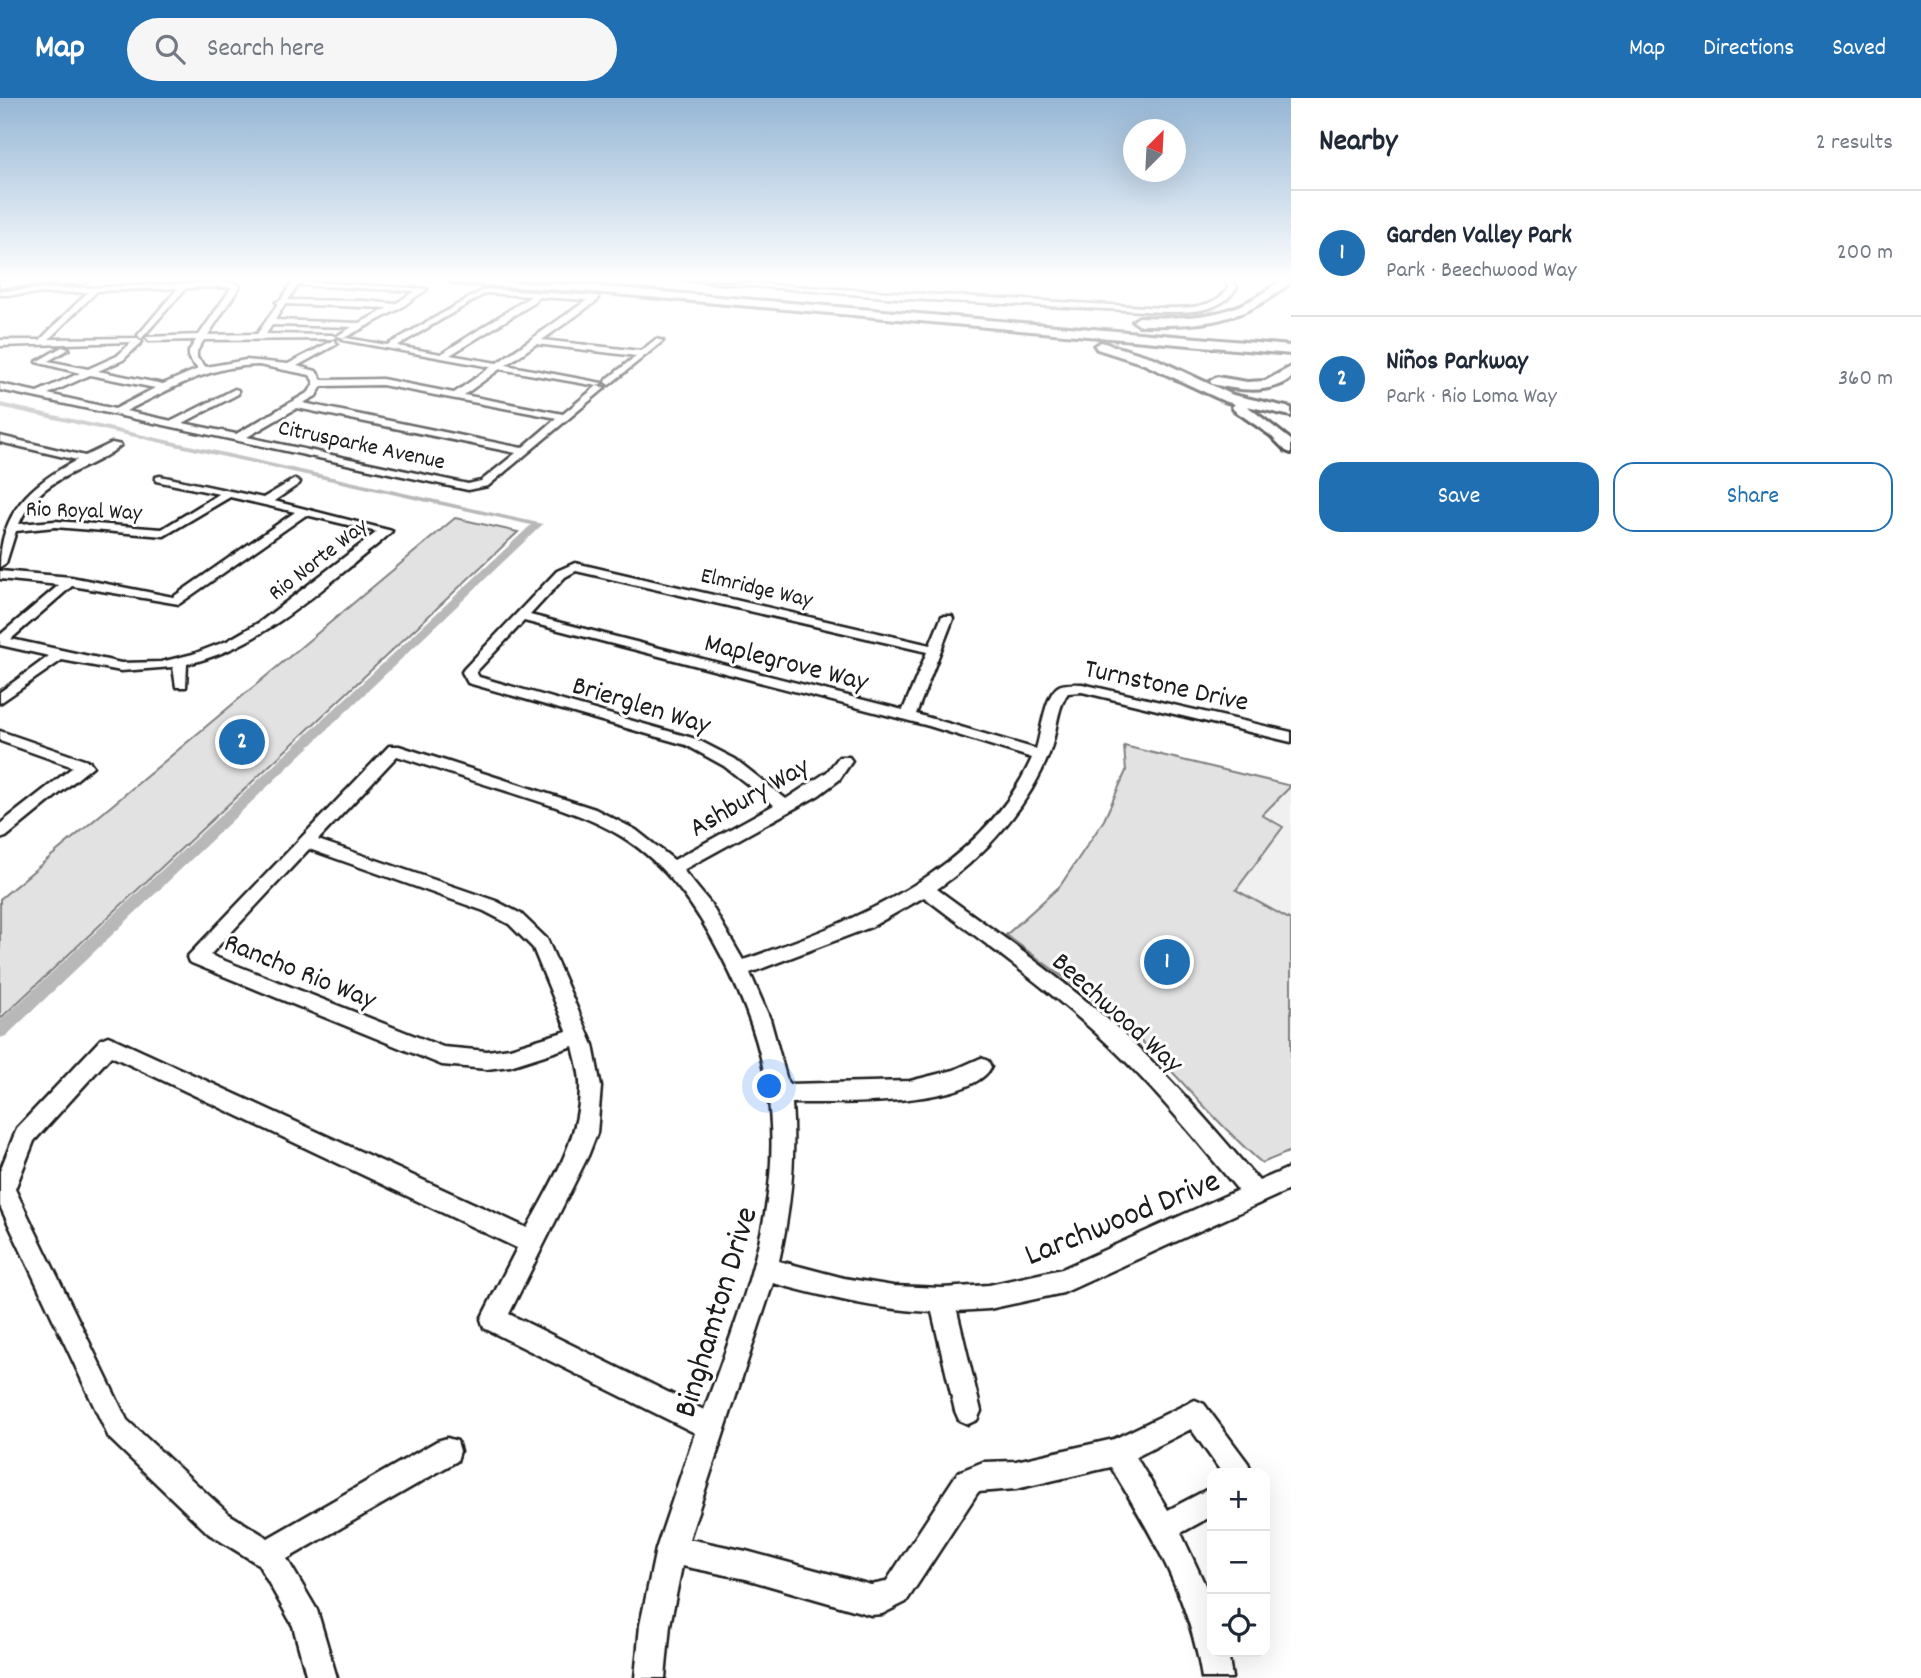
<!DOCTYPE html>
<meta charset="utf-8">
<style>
:root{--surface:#fff;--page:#f6f6f7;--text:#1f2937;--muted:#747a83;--line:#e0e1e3;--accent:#1f6fb2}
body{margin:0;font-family:Dekko,sans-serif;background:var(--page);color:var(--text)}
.controls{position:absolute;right:21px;bottom:21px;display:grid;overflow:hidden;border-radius:14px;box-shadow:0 7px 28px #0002}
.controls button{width:63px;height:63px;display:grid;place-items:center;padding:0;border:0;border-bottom:2px solid var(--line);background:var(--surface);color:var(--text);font:35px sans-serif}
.compass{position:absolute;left:1123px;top:21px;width:63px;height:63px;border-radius:50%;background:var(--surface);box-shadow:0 7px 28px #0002;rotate:24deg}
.you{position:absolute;left:770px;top:989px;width:24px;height:24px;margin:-18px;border:5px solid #fff;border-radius:50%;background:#1a73e8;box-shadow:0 0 0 10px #1a73e833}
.badge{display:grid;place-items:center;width:46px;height:46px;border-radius:50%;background:var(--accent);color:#fff;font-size:23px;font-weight:700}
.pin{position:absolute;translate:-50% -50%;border:4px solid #fff;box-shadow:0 2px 7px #0006}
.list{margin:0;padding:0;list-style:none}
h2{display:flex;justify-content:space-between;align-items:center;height:91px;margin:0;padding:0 28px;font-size:30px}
h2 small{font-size:23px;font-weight:400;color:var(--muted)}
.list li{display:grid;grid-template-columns:46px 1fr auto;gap:21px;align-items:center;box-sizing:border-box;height:126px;padding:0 28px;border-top:2px solid var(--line)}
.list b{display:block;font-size:26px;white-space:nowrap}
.list p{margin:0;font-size:23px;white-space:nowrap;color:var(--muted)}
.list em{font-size:23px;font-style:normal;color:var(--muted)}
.actions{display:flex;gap:14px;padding:21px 28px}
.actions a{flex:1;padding:16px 0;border:2px solid var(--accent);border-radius:21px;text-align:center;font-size:24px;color:var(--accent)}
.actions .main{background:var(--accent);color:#fff}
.icon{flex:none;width:38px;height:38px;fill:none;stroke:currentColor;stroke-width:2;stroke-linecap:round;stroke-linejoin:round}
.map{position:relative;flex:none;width:1291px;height:1580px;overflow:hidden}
header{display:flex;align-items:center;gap:42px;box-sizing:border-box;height:98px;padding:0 35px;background:var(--accent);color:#fff}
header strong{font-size:33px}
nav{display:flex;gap:38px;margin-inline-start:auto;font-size:24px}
.search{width:490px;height:63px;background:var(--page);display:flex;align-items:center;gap:18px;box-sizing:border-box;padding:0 24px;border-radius:38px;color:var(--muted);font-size:26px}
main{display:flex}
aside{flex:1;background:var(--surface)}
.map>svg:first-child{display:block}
.built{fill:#f0f0f0}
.green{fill:#e2e2e2;stroke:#7f7f7f;stroke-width:2}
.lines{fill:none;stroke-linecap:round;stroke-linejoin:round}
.canal{fill:#b8b8b8;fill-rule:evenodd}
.minor-casing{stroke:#1c1c1c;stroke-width:5}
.highway-casing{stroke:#1c1c1c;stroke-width:6}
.minor{fill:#fff;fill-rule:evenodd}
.highway{fill:#fff;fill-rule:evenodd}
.labels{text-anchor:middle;stroke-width:6;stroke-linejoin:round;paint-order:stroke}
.far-street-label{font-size:23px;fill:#1c1c1c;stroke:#fff}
.street-label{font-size:28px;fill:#1c1c1c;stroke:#fff}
.near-street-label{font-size:33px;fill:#1c1c1c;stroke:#fff}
</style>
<header>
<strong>Map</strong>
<div class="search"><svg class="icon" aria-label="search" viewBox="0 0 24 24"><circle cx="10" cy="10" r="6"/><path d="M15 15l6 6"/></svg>Search here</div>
<nav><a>Map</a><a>Directions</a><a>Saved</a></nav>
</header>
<main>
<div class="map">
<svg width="1291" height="1580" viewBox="0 0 1291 1580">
<rect width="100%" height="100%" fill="#fff"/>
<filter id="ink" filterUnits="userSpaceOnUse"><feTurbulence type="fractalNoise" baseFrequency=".0143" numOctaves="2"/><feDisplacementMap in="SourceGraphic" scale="14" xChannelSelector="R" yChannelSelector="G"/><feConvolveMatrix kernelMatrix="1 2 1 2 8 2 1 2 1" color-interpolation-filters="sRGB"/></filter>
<g filter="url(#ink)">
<polygon class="built" points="1291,689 1291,822 1236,792 1283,729 1262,717"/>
<g class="green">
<polygon points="455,420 518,434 0,921 0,801"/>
<path d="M1124 648 1291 688 1262 717 1283 729 1236 792 1291 822V1053L1262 1065C1222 1031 1190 991 1153 954 1108 910 1056 874 1006 837L1060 788 1104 722 1126 673Z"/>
</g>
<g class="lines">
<polygon class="canal" points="0,305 543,426 6,938 0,940 0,923 531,427 0,309"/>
<defs>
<g id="minor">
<path d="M684 182 1163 210C1186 210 1215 211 1229 189L1224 182H1231L1237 189C1221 215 1191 214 1163 214L909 201Z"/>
<path d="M293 183 427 191 399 211 344 240 337 238 352 229 272 227 266 236 332 237 336 239 332 241 204 242 197 253V260L206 269 246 262 288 266 334 242 337 246 297 268 316 273 322 282 382 281 454 295 491 269 342 242 346 240 387 247 485 191 598 198V202L542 242 641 253 656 241 663 243 609 287 605 284 606 282 636 258 536 246 506 267 602 285 597 288 500 271 464 297 563 316 597 288 605 290 488 388 468 392 0 292V286L37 294 80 275 36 264 62 249 69 251 48 263 88 271 117 258 132 244 0 248V242H40L88 194 0 197V193L232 184 240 188 208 237 257 236 278 206 276 204 281 202ZM298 187 415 193 395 206 365 203 288 202ZM232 189 199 237 146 239 149 243 196 242 189 253V261L198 271 163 286 98 273 123 262 142 244 136 240 49 241 97 193 178 190 138 237 141 241 186 190ZM486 195 531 198 441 256 397 248ZM539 199 587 202 497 265 450 257 534 205ZM285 206 388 210 360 225 275 222ZM259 267 310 277 314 285 309 294 236 336 183 325 238 296V292L235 291 172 323 126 313C171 291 207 268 259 267ZM90 277 155 290 115 311 48 296ZM382 287 557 320 522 350 303 305 316 298 322 288ZM297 310 516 355 481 383 468 386 247 339Z"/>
<path d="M0 338 85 358 112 345 121 347C87 376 41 375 19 426L55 423 162 431 219 396 156 383V379L160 378 263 400 295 381 300 384 299 386 274 403 392 433C380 446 364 456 351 468 302 508 250 552 187 566L186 589H176L173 569 121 573 62 562 0 605V594L49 558 0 547V537L59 487 0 481V473L71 479 173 499 295 414 230 399 164 438 55 429 16 433 6 465 0 469C0 414 31 386 77 362L0 344ZM306 417 377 434 260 524 227 543 193 556 161 564 121 565 11 541 72 488 179 506Z"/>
<path d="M575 465 930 547 942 518H952L953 521 916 616 1036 651C1041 636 1045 595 1059 588 1065 585 1076 586 1082 586L1291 634V644L1082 594 1068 595C1056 611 1057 637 1049 656 1029 708 983 760 937 791 1001 838 1067 883 1126 938 1174 983 1216 1033 1259 1083L1291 1069V1091L1063 1195 989 1211 957 1213 981 1313 977 1322 968 1326 959 1322 955 1313 932 1214C877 1212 826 1199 773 1185L689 1441 746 1453 871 1487 886 1484 958 1374 983 1364 1016 1363 1114 1341 1195 1302 1204 1306 1248 1365 1252 1375H1222L1191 1331 1136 1359 1168 1412 1212 1389V1418L1181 1435 1212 1502V1554H1228L1232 1580H1202C1189 1498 1153 1439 1111 1369L1016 1391 978 1394 906 1504 882 1516 871 1517 746 1481 682 1468 670 1527 665 1580H635L640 1527 656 1451 695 1335 484 1230 481 1221 517 1150 111 958 34 1043 15 1091 127 1322 229 1416 268 1440 437 1343 447 1340 457 1343 460 1353 457 1363 287 1461 317 1512 337 1580H307L293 1528 258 1466 209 1436 109 1340 0 1108V1073L17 1030 101 941 108 938 115 941 527 1130C551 1085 579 1043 580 991 581 977 576 962 573 948L510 968 487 971 442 967 189 864 187 859 389 648H399L595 711 636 732 674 762 774 707 724 668 686 647 468 585 462 574 464 571 557 473ZM576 473 927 554 903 612 530 517 565 479ZM524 523 929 628 1032 660C980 775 854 824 743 862L710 805 683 772 819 697 839 682 852 663 849 659H839L827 674 786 701 735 661 696 641 479 579 476 574ZM397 658C436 671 474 683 513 695 550 707 588 718 621 738 667 766 698 812 722 859 810 1029 766 1144 704 1312L509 1216 588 1058 597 1035 601 989 593 947 547 841 521 816 496 803 318 742ZM309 751 484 813 509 826 533 850 567 933 510 950 487 953 443 949 210 857ZM924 799C987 847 1053 894 1111 949 1157 993 1197 1043 1238 1092L1062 1171 989 1187 942 1190 893 1188 844 1180 779 1163C791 1110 796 1060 792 1005 831 1005 972 1009 991 969L988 963 981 960 954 972 910 983 788 986 770 921 750 875 871 829Z"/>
<polygon points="0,633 90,664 93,668 6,739 0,741 0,726 73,669 0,643"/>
</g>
<g id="highway">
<polygon points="88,182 83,185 0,189 0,183"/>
<polygon points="448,182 581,187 1291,248 1291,256 581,193 453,185"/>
<path d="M1281 182H1291V184C1242 226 1201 228 1139 227L1133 223 1139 219C1197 221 1234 220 1281 182Z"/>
<polygon points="1101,244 1154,260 1233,297 1291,310 1291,318 1247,308 1291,342 1291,355 1286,353 1270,337 1234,312 1232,309 1235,306 1224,303 1144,266 1097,251 1095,248"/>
<path d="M1291 269V280L1288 283C1264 296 1238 292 1212 286L1210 283 1217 279 1247 284 1265 283Z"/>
</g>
</defs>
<use href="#minor" class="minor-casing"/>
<use href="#highway" class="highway-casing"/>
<use href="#minor" class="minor"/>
<use href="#highway" class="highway"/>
</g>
</g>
<linearGradient id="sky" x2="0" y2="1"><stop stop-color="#95b6d5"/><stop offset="0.45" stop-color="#fff"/><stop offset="1" stop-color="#fff" stop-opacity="0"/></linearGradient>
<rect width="1291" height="403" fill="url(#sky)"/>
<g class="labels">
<g class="far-street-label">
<text transform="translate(362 345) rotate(12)" y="8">Citrusparke Avenue</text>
<text transform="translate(84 411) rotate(2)" y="8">Rio Royal Way</text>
<text transform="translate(317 460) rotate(-38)" y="8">Rio Norte Way</text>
<text transform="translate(757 488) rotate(13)" y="8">Elmridge Way</text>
</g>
<g class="street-label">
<text transform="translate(787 562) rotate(14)" y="10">Maplegrove Way</text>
<text transform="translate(1167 585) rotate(12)" y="10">Turnstone Drive</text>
<text transform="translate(642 605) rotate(17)" y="10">Brierglen Way</text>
<text transform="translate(748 697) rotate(-30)" y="10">Ashbury Way</text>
<text transform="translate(301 871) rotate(22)" y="10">Rancho Rio Way</text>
<text transform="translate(1119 913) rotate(42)" y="10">Beechwood Way</text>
</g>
<g class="near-street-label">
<text transform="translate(1121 1117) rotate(-22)" y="12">Larchwood Drive</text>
<text transform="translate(713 1213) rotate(-73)" y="12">Binghamton Drive</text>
</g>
</g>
</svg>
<div class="controls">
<button>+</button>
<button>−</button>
<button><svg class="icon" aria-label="locate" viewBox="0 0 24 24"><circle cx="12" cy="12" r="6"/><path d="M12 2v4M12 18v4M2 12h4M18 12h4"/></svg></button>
</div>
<svg class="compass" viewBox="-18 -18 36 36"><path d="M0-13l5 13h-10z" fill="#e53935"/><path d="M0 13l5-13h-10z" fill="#747a83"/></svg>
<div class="you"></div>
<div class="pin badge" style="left:1167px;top:864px">1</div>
<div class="pin badge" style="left:242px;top:644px">2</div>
</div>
<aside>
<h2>Nearby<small>2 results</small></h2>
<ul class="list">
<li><span class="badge">1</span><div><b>Garden Valley Park</b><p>Park · Beechwood Way</p></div><em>200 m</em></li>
<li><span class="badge">2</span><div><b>Niños Parkway</b><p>Park · Rio Loma Way</p></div><em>360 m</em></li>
</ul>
<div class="actions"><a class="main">Save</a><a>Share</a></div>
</aside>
</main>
